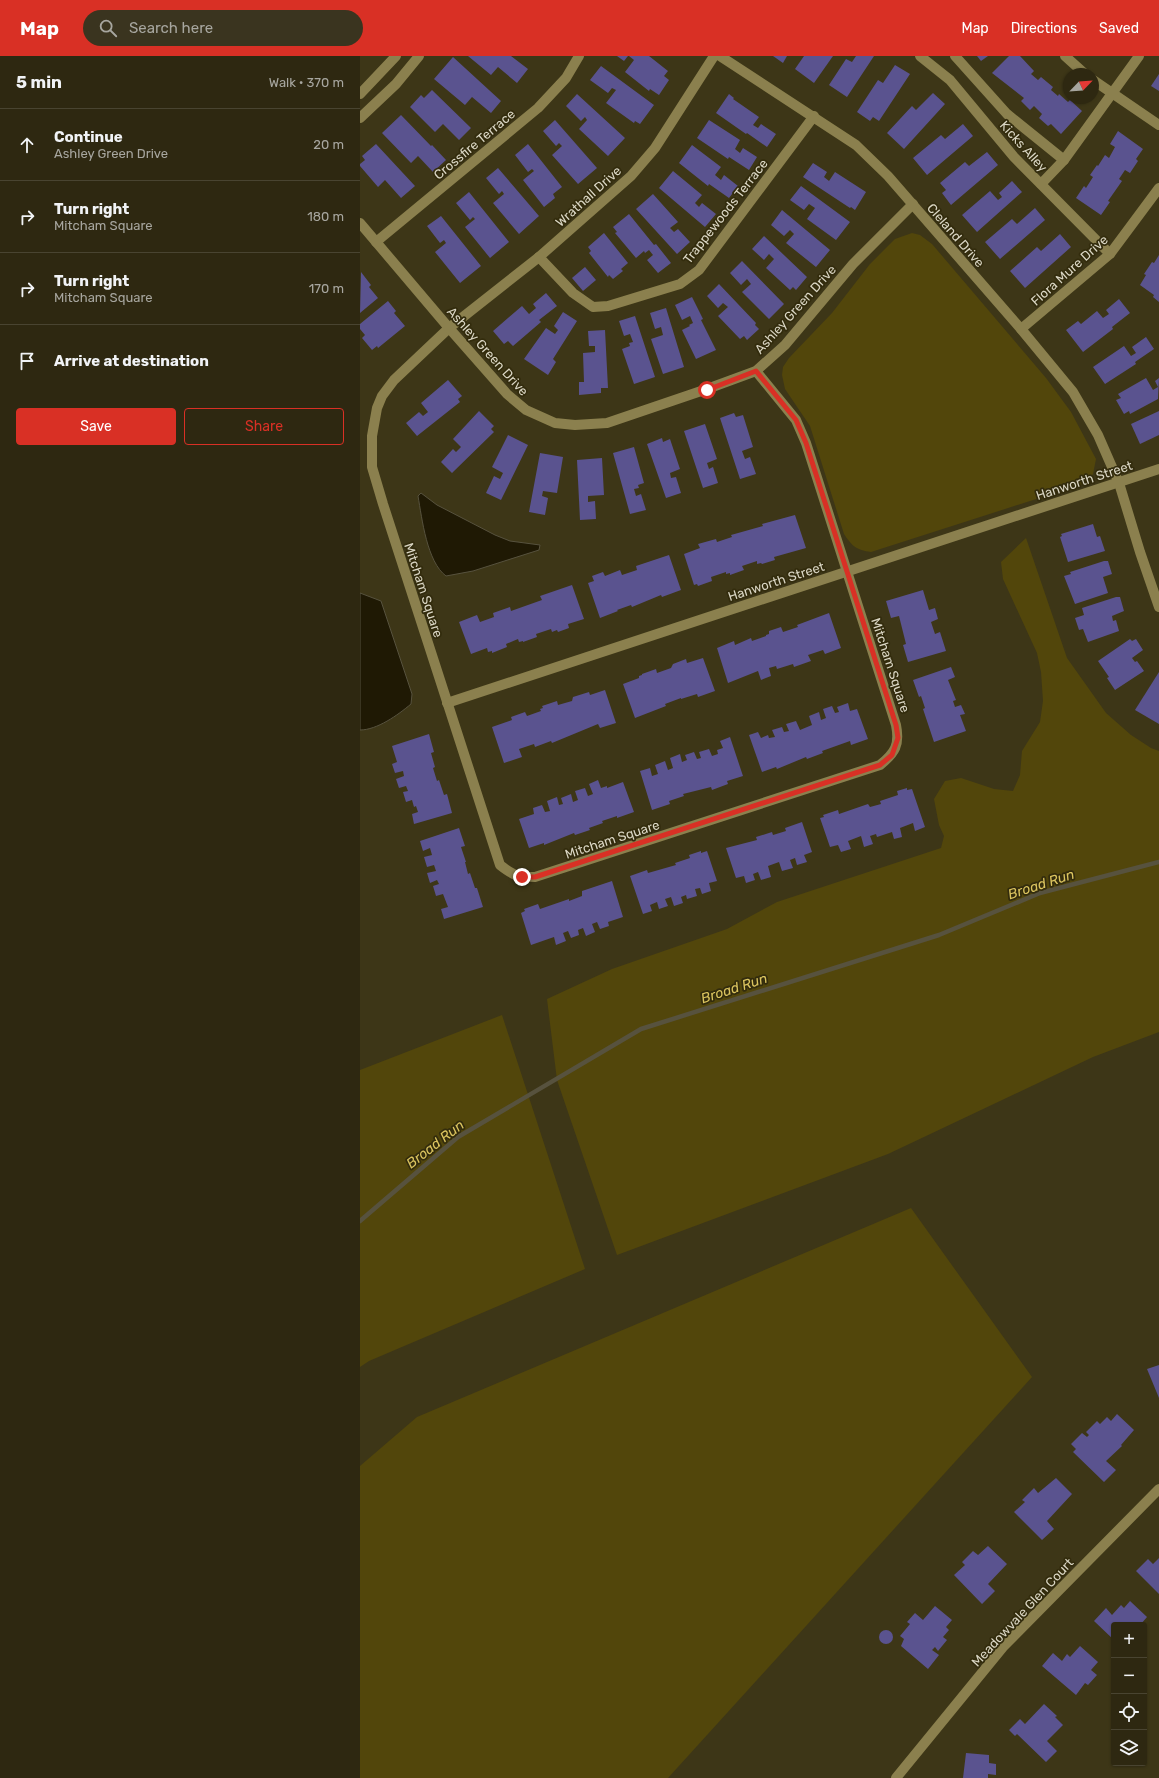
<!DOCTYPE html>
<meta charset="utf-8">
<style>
:root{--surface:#2e2811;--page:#3a341f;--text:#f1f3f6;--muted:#a7a69f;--line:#494431;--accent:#d93025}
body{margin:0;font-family:Rubik,sans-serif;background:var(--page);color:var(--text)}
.controls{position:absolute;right:12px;bottom:12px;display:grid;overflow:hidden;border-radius:4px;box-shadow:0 1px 3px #0004}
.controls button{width:36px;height:36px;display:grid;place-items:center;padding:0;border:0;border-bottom:1px solid var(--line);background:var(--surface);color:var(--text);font:20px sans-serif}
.compass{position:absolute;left:703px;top:12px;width:36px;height:36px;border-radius:50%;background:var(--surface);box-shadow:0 1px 3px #0004;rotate:65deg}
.stop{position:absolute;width:12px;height:12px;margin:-9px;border:3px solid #d93025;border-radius:50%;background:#fff}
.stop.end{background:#d93025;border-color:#fff;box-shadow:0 1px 4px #0008}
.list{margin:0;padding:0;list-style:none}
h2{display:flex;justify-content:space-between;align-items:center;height:52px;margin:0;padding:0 16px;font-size:17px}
h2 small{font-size:13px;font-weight:400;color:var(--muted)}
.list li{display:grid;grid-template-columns:26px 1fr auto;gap:12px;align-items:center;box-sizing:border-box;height:72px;padding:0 16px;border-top:1px solid var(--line)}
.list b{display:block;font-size:15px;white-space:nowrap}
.list p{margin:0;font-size:13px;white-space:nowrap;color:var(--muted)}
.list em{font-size:13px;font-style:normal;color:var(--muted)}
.actions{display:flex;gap:8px;padding:12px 16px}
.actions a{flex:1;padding:9px 0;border:1px solid var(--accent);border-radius:4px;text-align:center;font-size:14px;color:var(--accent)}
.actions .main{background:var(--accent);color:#fff}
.icon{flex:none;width:22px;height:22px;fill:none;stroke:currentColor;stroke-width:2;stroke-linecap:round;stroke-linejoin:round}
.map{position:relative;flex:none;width:799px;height:1722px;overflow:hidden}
header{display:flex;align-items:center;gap:24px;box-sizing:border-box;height:56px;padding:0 20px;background:var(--accent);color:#fff}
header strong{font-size:19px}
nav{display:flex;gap:22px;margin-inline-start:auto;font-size:14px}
.search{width:280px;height:36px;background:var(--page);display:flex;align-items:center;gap:10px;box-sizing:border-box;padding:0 14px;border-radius:22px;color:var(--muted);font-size:15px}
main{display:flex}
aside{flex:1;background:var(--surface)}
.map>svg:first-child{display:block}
.green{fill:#52460b}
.water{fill:#1f1904;stroke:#57523e}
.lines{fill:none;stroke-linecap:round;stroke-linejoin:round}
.stream{stroke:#57523e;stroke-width:4.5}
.building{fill:#5a538f}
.minor{stroke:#8b804e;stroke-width:10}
.route{stroke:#d93025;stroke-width:5}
.labels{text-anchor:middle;stroke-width:3.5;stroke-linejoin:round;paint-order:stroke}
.street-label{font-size:13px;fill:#dbd7c5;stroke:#332c0d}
.water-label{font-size:14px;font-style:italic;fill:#dbc45f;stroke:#332c0d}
</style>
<header>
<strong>Map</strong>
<div class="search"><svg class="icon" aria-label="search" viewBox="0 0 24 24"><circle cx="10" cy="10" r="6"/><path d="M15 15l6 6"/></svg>Search here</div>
<nav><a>Map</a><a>Directions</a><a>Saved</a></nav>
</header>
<main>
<aside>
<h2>5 min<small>Walk · 370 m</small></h2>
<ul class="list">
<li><svg class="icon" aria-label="ahead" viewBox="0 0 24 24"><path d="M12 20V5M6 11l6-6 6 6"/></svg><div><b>Continue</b><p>Ashley Green Drive</p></div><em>20 m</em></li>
<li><svg class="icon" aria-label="right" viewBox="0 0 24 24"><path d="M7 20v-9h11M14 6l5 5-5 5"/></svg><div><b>Turn right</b><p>Mitcham Square</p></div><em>180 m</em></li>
<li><svg class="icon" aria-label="right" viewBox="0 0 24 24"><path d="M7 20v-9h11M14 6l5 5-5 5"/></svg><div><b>Turn right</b><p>Mitcham Square</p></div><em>170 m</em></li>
<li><svg class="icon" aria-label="arrive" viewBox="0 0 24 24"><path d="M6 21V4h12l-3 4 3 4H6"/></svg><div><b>Arrive at destination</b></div></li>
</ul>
<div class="actions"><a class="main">Save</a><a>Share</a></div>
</aside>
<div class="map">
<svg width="799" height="1722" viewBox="0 0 799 1722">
<rect width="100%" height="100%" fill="#3d3617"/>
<g class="green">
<path d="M552 177 560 179 572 188 686 322 711 356 736 403 733 418 723 428 511 496C496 494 492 490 484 478L450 370 425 333 422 319 423 311 429 302 472 257 510 208 535 183Z"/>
<polygon points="666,482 707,602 746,657 771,679 791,692 799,695 799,976 733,1001 528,1098 257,1199 197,1024 187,943 252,913 367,873 417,846 581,792 584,780 579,769 574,743 585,725 601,722 634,733 653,735 660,719 662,695 680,666 683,645 681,616 677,597 643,523 641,506"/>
<polygon points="142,959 225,1213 9,1305 0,1311 0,1014"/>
<polygon points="551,1152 672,1321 308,1722 0,1722 0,1410 57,1361"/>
</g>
<g class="water">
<path d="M61 437 77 449 135 479 150 485 180 489 179 494 113 515 86 520C67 506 62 463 58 440Z"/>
<path d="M0 537 21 545 52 638 51 648C38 659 17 674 0 674Z"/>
</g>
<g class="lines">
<polyline class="stream" points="0,1165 98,1081 281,973 579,879 680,837 799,806"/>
</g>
<g class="building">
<polygon points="108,0 151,0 168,13 157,27 138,11 131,19"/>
<polygon points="257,0 268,0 264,5"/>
<polygon points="269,0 289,0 308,15 304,20 309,24 299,39 290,33 289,35 265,16 274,4"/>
<polygon points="413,0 427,0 423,7"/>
<polygon points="444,0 473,0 454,27 435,13"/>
<polygon points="496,0 514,0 487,41 469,29 486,3 492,6"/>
<polygon points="617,0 628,0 621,5"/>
<polygon points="649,0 660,0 674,15 671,18 678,24 681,21 693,31 691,34 698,40 699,38 708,46 710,44 722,55 701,78 691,68 688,70 679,62 682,58 674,50 670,54 661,45 664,42 632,17"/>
<polygon points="93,1 141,45 131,57 112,41 105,49 74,23"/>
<polygon points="535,9 550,18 519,65 513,61 510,65 497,56 518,24 523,27"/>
<polygon points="241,10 294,49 280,68 275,65 274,67 246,47 256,34 252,32 248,37 230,24"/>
<polygon points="799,18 799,35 791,30"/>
<polygon points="72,34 111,72 99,84 83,68 75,76 50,51 61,39 64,42"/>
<polygon points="573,37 585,48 544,93 527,77 552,50 556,54"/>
<polygon points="217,38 265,82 248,100 219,73 227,64 225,61 221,65 206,50"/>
<polygon points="369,38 374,42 373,43 399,61 393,69 398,72 401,68 416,78 407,91 387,77 386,78 356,57"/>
<polygon points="41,59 71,90 72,89 86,104 73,116 58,100 51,107 22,77"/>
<polygon points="195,64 237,112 218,128 192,99 202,90 199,87 196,90 183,75"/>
<polygon points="349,64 380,84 375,93 380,97 383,92 397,101 389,114 369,101 368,103 337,82"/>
<polygon points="603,68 613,80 567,119 553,102 581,79 585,83"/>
<polygon points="758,75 783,93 776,103 778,105 770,117 765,114 759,123 762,125 748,145 750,146 741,159 716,142 724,130 726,132 733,121 730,119 737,109 738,110 745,99 749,102 755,91 750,88"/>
<polygon points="16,88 55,130 41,142 25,124 18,131 0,110 0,108 5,104 2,100"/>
<polygon points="168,88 202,131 193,138 195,142 184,151 163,124 174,115 172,113 168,116 155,99"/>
<polygon points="332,89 361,111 355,119 361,124 364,119 378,130 369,142 349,128 348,130 319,107"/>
<polygon points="627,96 638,109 591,149 582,137 586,134 580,127 605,106 609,110"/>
<polygon points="453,107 467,116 464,121 469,125 475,116 506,136 495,154 491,151 490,152 443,121"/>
<polygon points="138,112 179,160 159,178 133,147 144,138 142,135 139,138 126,122"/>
<polygon points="313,115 342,139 335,147 339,151 342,147 356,158 345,171 299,132"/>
<polygon points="652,125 662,136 617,176 602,159 630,135 638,144 642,141 639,137"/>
<polygon points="441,130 490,166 476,184 447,163 455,152 449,148 444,154 430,144"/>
<polygon points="109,136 149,186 130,202 105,171 115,163 113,161 110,164 96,147"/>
<polygon points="293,138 318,166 310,172 314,176 318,173 330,186 317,198 276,153"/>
<polygon points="675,152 685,164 640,203 625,186 652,163 657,168"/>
<polygon points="422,154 470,194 456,211 426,187 434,178 430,174 424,180 411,169"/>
<polygon points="269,158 294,189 296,188 311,207 298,217 287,204 293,199 289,194 285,197 284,195 276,202 255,177 257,176 253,171"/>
<polygon points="81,160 121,210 100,227 75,196 86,187 84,184 80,187 67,170"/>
<polygon points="244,177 268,207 261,213 263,215 253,223 249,219 248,221 229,197 231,195 228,191"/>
<polygon points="700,178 711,191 665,232 650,215 677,191 681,195"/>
<polygon points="404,180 447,221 436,234 433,231 430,234 406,212 414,203 409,198 404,204 392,193"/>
<polygon points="799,199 799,246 793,241 794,239 780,229 786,219 784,218 792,206 794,207"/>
<polygon points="382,205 424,248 409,263 382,236 391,228 387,223 381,229 370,217"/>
<polygon points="225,211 236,224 223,235 212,222"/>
<polygon points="1,216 11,229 9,231 18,242 0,257"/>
<polygon points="359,228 396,267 395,269 399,273 387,284 384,280 380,283 358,260 368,251 363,247 358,252 347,240"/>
<polygon points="186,237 197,250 179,264 181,266 153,290 148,285 144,288 133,275 162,250 169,258 176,252 173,248"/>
<polygon points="332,241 343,263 341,264 356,294 336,303 322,274 330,270 329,269 333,267 330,260 322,264 315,249"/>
<polygon points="759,243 770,257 752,271 753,273 723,296 706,274 718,265 721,268 737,255 743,262 749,258 746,254"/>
<polygon points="28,245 36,255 34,257 45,270 18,292 17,290 12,294 2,282 5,279 0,273 0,268"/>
<polygon points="306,252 324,311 303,318 291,283 303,279 301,271 295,273 290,257"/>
<polygon points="203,256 217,265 193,303 196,306 188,319 164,303 186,272 195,278 198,274 194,270"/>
<polygon points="275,260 295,321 274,328 262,293 270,290 269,287 273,286 270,278 264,280 259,265"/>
<polygon points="245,274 248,332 241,332 241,337 219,339 219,326 224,326 223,297 235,296 235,290 229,290 228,275"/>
<polygon points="786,281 794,293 775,306 776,308 745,328 733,311 764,290 771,300 776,297 772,291"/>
<polygon points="786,322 793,334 798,331 795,325 799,322 798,343 770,358 769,355 764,358 756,344 761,342 758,338"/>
<polygon points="88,324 102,340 98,343 100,346 57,380 46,367 59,356 63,360 68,356 61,347"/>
<polygon points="119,355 134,370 131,373 134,376 92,417 81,406 93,393 96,396 101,391 93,383"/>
<polygon points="799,355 799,379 780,388 771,368"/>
<polygon points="374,357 376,361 383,359 393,391 382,395 385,403 390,401 396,418 380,423 360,362"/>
<polygon points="345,368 357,403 347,407 349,413 353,411 358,427 343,432 324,375"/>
<polygon points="148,379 168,389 141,444 126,437 134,420 140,423 143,417 132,411"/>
<polygon points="302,382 303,386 310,383 320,413 310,417 311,422 316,421 321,437 306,442 287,388"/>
<polygon points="274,391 284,427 278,429 279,432 274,433 276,440 281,438 286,454 270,458 253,397"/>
<polygon points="180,397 203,401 197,437 183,435 182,440 188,442 185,459 169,456"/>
<polygon points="242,402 244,439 228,440 228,446 235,445 236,463 220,464 217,404"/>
<polygon points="435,459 446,492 414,501 415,504 402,508 401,507 397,508 397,505 382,510 384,514 370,519 370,517 366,518 366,516 351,521 352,525 338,530 337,528 334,529 324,498 340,492 338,488 356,483 357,486 372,481 371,479 403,470 402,468"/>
<polygon points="733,468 737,481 740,480 745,495 708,506 700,481 702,480 701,478"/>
<polygon points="309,499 321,534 302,541 301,539 272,551 271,549 257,554 258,555 240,562 228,527 234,525 232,520 243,516 245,520 260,514 262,519 277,514 276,510"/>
<polygon points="744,505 748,505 752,518 743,521 748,537 715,548 704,520 711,518 710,516"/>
<polygon points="212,529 224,563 208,568 209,572 198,576 197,574 192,576 191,573 176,578 177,581 163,586 163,585 159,586 158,583 146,588 147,591 132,597 132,595 128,596 127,592 111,598 99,566 117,559 120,566 134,561 133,557 150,551 151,555 182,544 180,540"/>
<polygon points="563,534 569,554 575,552 578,563 571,566 575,578 580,576 586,595 548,606 543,589 546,588 539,560 531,562 526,545"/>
<polygon points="756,541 760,541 764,555 752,560 753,565 756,564 759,575 728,586 723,573 719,574 715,562 724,559 722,552"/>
<polygon points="469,557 481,592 465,598 463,594 448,599 451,605 434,611 433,608 417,613 416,610 409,612 411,620 401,624 398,615 368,627 357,592 374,585 375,589 391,582 392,585 406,580 406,579 409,578 409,575 421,571 423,576 438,571 437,569"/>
<polygon points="770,583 772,585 776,583 783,594 772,602 775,606 777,605 784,615 755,634 747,622 749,621 738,605"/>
<polygon points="343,602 355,635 338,641 337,638 321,643 321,642 305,648 306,650 275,662 263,628 279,622 279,620 282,619 282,618 296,613 297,617 311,612 313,608 326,603 327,607"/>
<polygon points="591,611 595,621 588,624 596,644 593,645 595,651 601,649 605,658 600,659 606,675 574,686 563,653 565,652 561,640 559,641 553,624"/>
<polygon points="799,616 799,668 775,654"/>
<polygon points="245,634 256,667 240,672 238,668 192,687 191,685 175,691 174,688 159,693 162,701 144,707 132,671 152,664 151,661 165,656 167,660 181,655 180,653 183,652 182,650 197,645 198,649 212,645 213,641 229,636 230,639"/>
<polygon points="488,647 490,655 497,653 508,683 491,689 490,685 462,695 463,697 447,703 446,701 417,713 416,711 402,716 389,679 398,676 401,682 408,679 409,682 415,681 412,674 422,671 424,676 429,675 426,668 436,665 440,674 452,669 449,660 459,656 461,664 466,662 463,653 472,650 475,657 479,656 477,651"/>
<polygon points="69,678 74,696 71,697 75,711 73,712 77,725 79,724 84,739 87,738 92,757 54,768 52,758 58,756 56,750 54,751 52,744 46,746 43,736 48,735 46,730 39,732 36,723 44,720 43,715 35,717 32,708 37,706 32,690"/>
<polygon points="370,681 383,720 367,725 368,728 352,734 351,731 323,738 324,740 309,745 310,748 292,754 280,715 290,712 292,720 298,718 295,709 305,705 308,714 313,712 310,702 320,698 322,706 327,704 325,699 334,696 337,703 341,702 339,696 349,693 352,700 358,698 357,694 363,692 360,685"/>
<polygon points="238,724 241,732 247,730 247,732 263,726 274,756 257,762 257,760 242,765 243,767 229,772 230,774 215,779 214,777 184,789 184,787 169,792 159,763 174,758 173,752 182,749 185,756 190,755 187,745 197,741 199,749 203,748 201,742 211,738 213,746 218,744 215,735 225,732 228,740 233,738 229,728"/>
<polygon points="547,732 547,734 552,733 565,771 555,775 553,767 540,772 542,781 534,783 532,776 517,781 516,778 510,780 513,788 504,791 501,780 488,785 491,793 481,796 478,789 470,791 460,762 464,761 463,759 478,754 479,758 508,748 510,751 521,748 520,745 538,739 537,735"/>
<polygon points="442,766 452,796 444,799 447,806 437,809 435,802 430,804 433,812 422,815 419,806 408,810 411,821 401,824 398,816 393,818 395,824 386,827 384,820 376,822 366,792 397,784 396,781 412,776 413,779 426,775 425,772"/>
<polygon points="99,772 105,790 101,791 106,806 105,806 108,818 110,817 115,832 117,832 123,851 84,863 81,853 88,851 83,838 76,840 73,830 79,828 77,824 70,827 67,817 76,815 74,809 67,811 64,801 72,799 70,792 63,795 60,785"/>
<polygon points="341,795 341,797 347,795 357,825 349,827 351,835 342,838 340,832 335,833 337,840 327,843 326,839 321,841 323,847 314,850 311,841 305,843 308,850 299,853 297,846 290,849 292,855 283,858 270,820 287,814 288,817 316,809 315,807 330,802 329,799"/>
<polygon points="252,825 263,861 248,866 249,870 240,873 237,866 232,868 235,876 226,880 223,872 218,874 219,879 211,882 208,875 203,877 206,885 196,889 194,881 171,889 161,857 165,855 164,853 178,848 180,853 209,843 209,845 222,840 222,835"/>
<polygon points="799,1309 799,1342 787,1313"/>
<polygon points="757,1358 774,1374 761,1389 762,1390 746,1405 756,1414 744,1426 713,1396 716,1393 711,1388 722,1377 727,1381 729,1379 726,1376 737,1365 740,1368 747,1361 751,1365"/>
<polygon points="696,1422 712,1438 687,1465 694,1473 682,1484 654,1456 665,1446 662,1444 674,1432 678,1437"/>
<polygon points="628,1490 647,1508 628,1528 635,1535 622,1548 594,1519 605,1509 602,1506 613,1495 618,1499"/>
<polygon points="799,1502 799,1538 776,1515 788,1503 793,1508"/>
<polygon points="770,1545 787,1561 781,1568 782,1569 754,1569 754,1584 734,1565 746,1552 752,1559 761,1549 764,1552"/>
<polygon points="575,1550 592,1564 586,1571 589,1574 583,1581 587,1584 578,1595 575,1591 572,1594 579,1599 568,1613 541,1590 544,1583 540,1580 550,1568 547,1566 555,1557 563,1564"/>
<circle cx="526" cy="1581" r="7"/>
<polygon points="720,1590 738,1606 731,1614 737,1619 728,1629 725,1627 716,1639 682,1610 693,1597 702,1605 707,1598 710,1601"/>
<polygon points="684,1648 697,1660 695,1661 703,1669 687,1685 697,1695 686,1706 657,1678 655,1680 649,1674 660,1663 665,1668"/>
<polygon points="606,1697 629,1699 629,1707 636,1708 636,1719 628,1718 628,1722 603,1722"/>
</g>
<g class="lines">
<g class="minor">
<path d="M354 0 295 92 271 120 179 201 89 272 34 324 22 340 17 352 12 380V411L23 448 140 809C154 820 158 821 175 821L520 709C535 697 540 689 536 669L446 387 436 364 396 315"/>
<polyline points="360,0 496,89 528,120 661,273 713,336 738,379 759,427 780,496 799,551"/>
<polyline points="560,0 590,24 654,101 750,198"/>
<polyline points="595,0 647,58 704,104"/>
<polyline points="705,0 725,18"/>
<polyline points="733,24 799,69"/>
<polyline points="0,38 36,0"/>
<polyline points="0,62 36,28 59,0"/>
<polyline points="681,128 704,104 779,0"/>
<polyline points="0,167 89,272 147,338 166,354 195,367 215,369 247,367 347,333 396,315 425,289 493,208 553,148"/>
<polyline points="16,186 178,52 206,22 219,0"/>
<polyline points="179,201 213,237 233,251 248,250 320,228 339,214 454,60"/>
<polyline points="661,273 750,198 799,132"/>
<polyline points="87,647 799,413"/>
<polyline points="536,1722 643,1591 799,1433"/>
</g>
</g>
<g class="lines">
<polyline class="route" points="162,821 175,821 520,709 532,699 538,682 536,669 446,387 436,364 396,315 347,334"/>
</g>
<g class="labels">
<g class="street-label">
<text transform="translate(114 88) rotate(-40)" y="5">Crossfire Terrace</text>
<text transform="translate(664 90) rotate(48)" y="5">Kicks Alley</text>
<text transform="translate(228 140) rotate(-42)" y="5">Wrathall Drive</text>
<text transform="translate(365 155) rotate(-52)" y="5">Trappewoods Terrace</text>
<text transform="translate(596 179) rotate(49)" y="5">Cleland Drive</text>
<text transform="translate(709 214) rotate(-42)" y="5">Flora Mure Drive</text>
<text transform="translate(435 253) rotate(-48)" y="5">Ashley Green Drive</text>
<text transform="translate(128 295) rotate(48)" y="5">Ashley Green Drive</text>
<text transform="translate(724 424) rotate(-18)" y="5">Hanworth Street</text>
<text transform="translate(416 525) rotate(-18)" y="5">Hanworth Street</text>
<text transform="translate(64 534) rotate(72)" y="5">Mitcham Square</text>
<text transform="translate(531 609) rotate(72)" y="5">Mitcham Square</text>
<text transform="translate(252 783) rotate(-18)" y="5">Mitcham Square</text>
<text transform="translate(662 1556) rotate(-47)" y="5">Meadowvale Glen Court</text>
</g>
<g class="water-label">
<text transform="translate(681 828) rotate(-18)" y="5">Broad Run</text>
<text transform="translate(374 932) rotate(-18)" y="5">Broad Run</text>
<text transform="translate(75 1088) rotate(-38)" y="5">Broad Run</text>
</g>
</g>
</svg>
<div class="controls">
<button>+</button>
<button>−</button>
<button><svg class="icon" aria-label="locate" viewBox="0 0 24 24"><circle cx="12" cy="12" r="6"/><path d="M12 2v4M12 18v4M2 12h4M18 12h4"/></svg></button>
<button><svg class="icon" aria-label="layers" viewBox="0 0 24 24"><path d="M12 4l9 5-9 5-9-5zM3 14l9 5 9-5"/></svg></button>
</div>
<svg class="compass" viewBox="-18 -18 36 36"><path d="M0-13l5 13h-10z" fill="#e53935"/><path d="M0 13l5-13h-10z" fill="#a7a69f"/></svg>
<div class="stop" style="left:347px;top:334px"></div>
<div class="stop end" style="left:162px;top:821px"></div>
</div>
</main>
